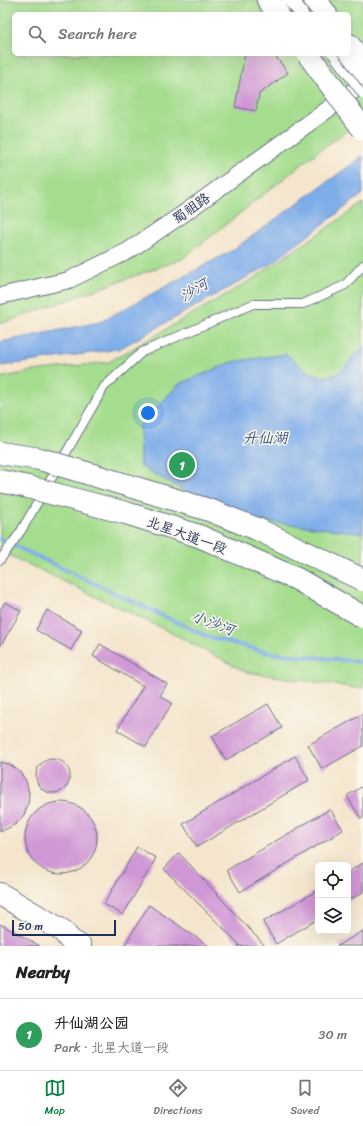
<!DOCTYPE html>
<meta charset="utf-8">
<style>
:root{--surface:#fff;--page:#f2f2f2;--text:#222;--muted:#767676;--line:#e0e0e0;--accent:#0b8043}
body{margin:0;font-family:Sriracha,"LXGW WenKai TC",sans-serif;background:var(--page);color:var(--text)}
.controls{position:absolute;right:12px;bottom:12px;display:grid;overflow:hidden;border-radius:6px;box-shadow:0 4px 16px #0002}
.controls button{width:36px;height:36px;display:grid;place-items:center;padding:0;border:0;border-bottom:1px solid var(--line);background:var(--surface);color:var(--text);font:20px sans-serif}
.scale{position:absolute;left:12px;bottom:10px;width:104px;box-sizing:border-box;padding-left:4px;border:2px solid #1b2f5e;border-top:0;font-size:11px;line-height:14px;white-space:nowrap;color:#1b2f5e;-webkit-text-stroke:3px #fbf7ec;paint-order:stroke}
.you{position:absolute;left:148px;top:413px;width:14px;height:14px;margin:-10px;border:3px solid #fff;border-radius:50%;background:#1a73e8;box-shadow:0 0 0 6px #1a73e833}
.badge{display:grid;place-items:center;width:26px;height:26px;border-radius:50%;background:var(--accent);color:#fff;font-size:13px;font-weight:700}
.pin{position:absolute;translate:-50% -50%;border:2px solid #fff;box-shadow:0 1px 4px #0006}
.list{margin:0;padding:0;list-style:none}
h2{display:flex;justify-content:space-between;align-items:center;height:52px;margin:0;padding:0 16px;font-size:17px}
h2 small{font-size:13px;font-weight:400;color:var(--muted)}
.list li{display:grid;grid-template-columns:26px 1fr auto;gap:12px;align-items:center;box-sizing:border-box;height:72px;padding:0 16px;border-top:1px solid var(--line)}
.list b{display:block;font-size:15px;white-space:nowrap}
.list p{margin:0;font-size:13px;white-space:nowrap;color:var(--muted)}
.list em{font-size:13px;font-style:normal;color:var(--muted)}
.icon{flex:none;width:22px;height:22px;fill:none;stroke:currentColor;stroke-width:2;stroke-linecap:round;stroke-linejoin:round}
.map{position:relative;flex:none;width:363px;height:946px;overflow:hidden}
.search{position:absolute;background:var(--surface);box-shadow:0 4px 16px #0002;left:12px;right:12px;top:12px;height:44px;display:flex;align-items:center;gap:10px;box-sizing:border-box;padding:0 14px;border-radius:6px;color:var(--muted);font-size:15px}
.sheet{height:124px;background:var(--surface)}
nav{display:flex;justify-content:space-around;align-items:center;box-sizing:border-box;height:56px;border-top:1px solid var(--line);background:var(--surface);font-size:11px;color:var(--muted)}
nav a{display:grid;justify-items:center;gap:2px}
nav .on{color:var(--accent)}
.map>svg:first-child{display:block}
.green{fill:#a5dd8f;stroke:#608676;fill-rule:evenodd}
.water{fill:#7fade9;stroke:#4d6ea4}
.lines{fill:none;stroke-linecap:round;stroke-linejoin:round}
.stream{stroke:#7fade9;stroke-width:4}
.building{fill:#d097d6}
.lane-casing{stroke:#676f84;stroke-width:10}
.street-casing{stroke:#676f84;stroke-width:18}
.secondary-casing{stroke:#676f84;stroke-width:24}
.highway-casing{stroke:#676f84;stroke-width:24}
.lane{stroke:#fff;stroke-width:8}
.street{stroke:#fff;stroke-width:16}
.secondary{stroke:#fff;stroke-width:22}
.highway{stroke:#fff;stroke-width:22}
.lane-bridge-casing{stroke:#676f84;stroke-width:10;stroke-linecap:butt}
.highway-bridge-casing{stroke:#676f84;stroke-width:24;stroke-linecap:butt}
.lane-bridge{stroke:#fff;stroke-width:8}
.highway-bridge{stroke:#fff;stroke-width:22}
.labels{text-anchor:middle;stroke-width:3;stroke-linejoin:round;paint-order:stroke}
.street-label{font-size:14px;fill:#1b2f5e;stroke:#fbf7ec}
.water-label{font-size:15px;font-style:italic;fill:#395588;stroke:#fbf7ec}
</style>
<div class="map">
<svg width="363" height="946" viewBox="0 0 363 946">
<rect width="100%" height="100%" fill="#fbf7ec"/>
<filter id="ink" filterUnits="userSpaceOnUse"><feTurbulence type="fractalNoise" baseFrequency=".025" numOctaves="2"/><feDisplacementMap in="SourceGraphic" scale="8" xChannelSelector="R" yChannelSelector="G"/><feConvolveMatrix kernelMatrix="1 2 1 2 8 2 1 2 1" color-interpolation-filters="sRGB"/></filter>
<filter id="wash" filterUnits="userSpaceOnUse"><feTurbulence type="fractalNoise" baseFrequency=".012" numOctaves="4" result="noise"/><feDisplacementMap in="SourceGraphic" scale="16" xChannelSelector="R" yChannelSelector="G"/><feGaussianBlur stdDeviation="0.9" result="paint"/><feColorMatrix in="noise" values="0 0 0 0 0 0 0 0 0 0 0 0 0 0 0 0 0 1.4 0 .05"/><feComposite in="paint" operator="in"/></filter>
<g filter="url(#wash)">
<rect width="100%" height="100%" fill="#f4e5cc"/>
<g class="green">
<path d="M0 0H363V120L321 149 182 259 0 324ZM14 14H349V54H14Z"/>
<polygon points="363,203 363,689 246,672 170,632 0,551 0,378 33,371 109,362 253,279"/>
</g>
<g class="water">
<polygon points="363,156 363,194 271,264 119,349 0,366 0,342 100,322 233,250"/>
<path d="M363 348V533L254 520 201 500 140 466 139 426 179 384 232 362 286 354C304 368 325 390 346 366 351 360 356 351 363 348Z"/>
</g>
<g class="lines">
<polyline class="stream" points="0,539 206,636 270,653 363,662"/>
</g>
<g id="blocks">
<g class="building">
<polygon points="245,54 274,54 288,73 259,94 256,111 235,107"/>
<polygon points="5,602 21,611 0,647 0,610"/>
<polygon points="47,610 82,630 71,650 36,630"/>
<polygon points="100,644 167,684 160,696 172,703 146,747 117,730 143,686 93,656"/>
<polygon points="268,704 282,728 226,760 212,736"/>
<polygon points="363,714 363,746 322,769 308,745"/>
<polygon points="295,756 309,780 197,847 183,824"/>
<circle cx="53" cy="776" r="17"/>
<polygon points="0,762 9,764 19,771 26,781 29,793 28,804 24,815 16,824 0,832"/>
<polygon points="363,786 363,818 361,819 347,796"/>
<circle cx="61" cy="838" r="36"/>
<polygon points="330,809 343,830 240,892 227,870"/>
<polygon points="137,847 156,858 123,915 104,904"/>
<polygon points="179,853 265,946 238,946 239,944 164,869"/>
<polygon points="363,863 363,892 348,901 348,872"/>
<polygon points="318,890 318,919 276,944 263,922"/>
<polygon points="149,905 209,946 124,946"/>
<polygon points="0,924 40,946 0,946"/>
<polygon points="363,931 363,946 337,946"/>
</g>
</g>
</g>
<g filter="url(#ink)">
<use href="#blocks" fill-opacity="0" stroke="#676f84" stroke-width="1"/>
<g class="lines">
<defs>
<g id="lane">
<polyline points="286,0 299,14"/>
<polyline points="296,0 304,13"/>
<polyline points="0,560 21,531 104,387 142,352 253,304 303,304 345,285 363,265"/>
</g>
<polyline id="street" points="0,296 69,280 128,251 183,214 363,84"/>
<g id="secondary">
<polyline points="344,54 363,80"/>
<polyline points="0,894 63,931 70,940 80,946"/>
</g>
<g id="highway">
<polyline points="268,0 278,14"/>
<polyline points="315,0 326,14"/>
<polyline points="349,45 363,63"/>
</g>
</defs>
<use href="#lane" class="lane-casing"/>
<use href="#street" class="street-casing"/>
<use href="#secondary" class="secondary-casing"/>
<use href="#highway" class="highway-casing"/>
<use href="#lane" class="lane"/>
<use href="#street" class="street"/>
<use href="#secondary" class="secondary"/>
<use href="#highway" class="highway"/>
<defs>
<polyline id="lane-bridge" points="332,54 363,95"/>
<g id="highway-bridge">
<polyline points="308,54 363,129"/>
<polyline points="0,453 40,459 209,510 257,529 363,580"/>
<polyline points="0,481 28,487 126,513 199,536 297,579 363,617"/>
</g>
</defs>
<use href="#lane-bridge" class="lane-bridge-casing"/>
<use href="#highway-bridge" class="highway-bridge-casing"/>
<use href="#lane-bridge" class="lane-bridge"/>
<use href="#highway-bridge" class="highway-bridge"/>
</g>
</g>
<g class="labels">
<g class="street-label">
<text transform="translate(191 208) rotate(-35)" y="5">蜀祖路</text>
<text transform="translate(187 535) rotate(20)" y="5">北星大道一段</text>
</g>
<g class="water-label">
<text transform="translate(194 290) rotate(-31)" y="5">沙河</text>
<text x="265" y="443">升仙湖</text>
<text transform="translate(213 623) rotate(20)" y="5">小沙河</text>
</g>
</g>
</svg>
<div class="controls">
<button><svg class="icon" aria-label="locate" viewBox="0 0 24 24"><circle cx="12" cy="12" r="6"/><path d="M12 2v4M12 18v4M2 12h4M18 12h4"/></svg></button>
<button><svg class="icon" aria-label="layers" viewBox="0 0 24 24"><path d="M12 4l9 5-9 5-9-5zM3 14l9 5 9-5"/></svg></button>
</div>
<div class="scale">50 m</div>
<div class="you"></div>
<div class="pin badge" style="left:182px;top:465px;background:#2e9e5b">1</div>
<div class="search"><svg class="icon" aria-label="search" viewBox="0 0 24 24"><circle cx="10" cy="10" r="6"/><path d="M15 15l6 6"/></svg>Search here</div>
</div>
<section class="sheet">
<h2>Nearby<small></small></h2>
<ul class="list">
<li><span class="badge" style="background:#2e9e5b">1</span><div><b>升仙湖公园</b><p>Park · 北星大道一段</p></div><em>30 m</em></li>
</ul>
</section>
<nav>
<a class="on"><svg class="icon" aria-label="map" viewBox="0 0 24 24"><path d="M3 6l6-2 6 2 6-2v14l-6 2-6-2-6 2zM9 4v14M15 6v14"/></svg>Map</a>
<a><svg class="icon" aria-label="directions" viewBox="0 0 24 24"><path d="M12 3l9 9-9 9-9-9zM9 14v-3h6M13 9l2 2-2 2"/></svg>Directions</a>
<a><svg class="icon" aria-label="saved" viewBox="0 0 24 24"><path d="M7 4h10v16l-5-4-5 4z"/></svg>Saved</a>
</nav>
